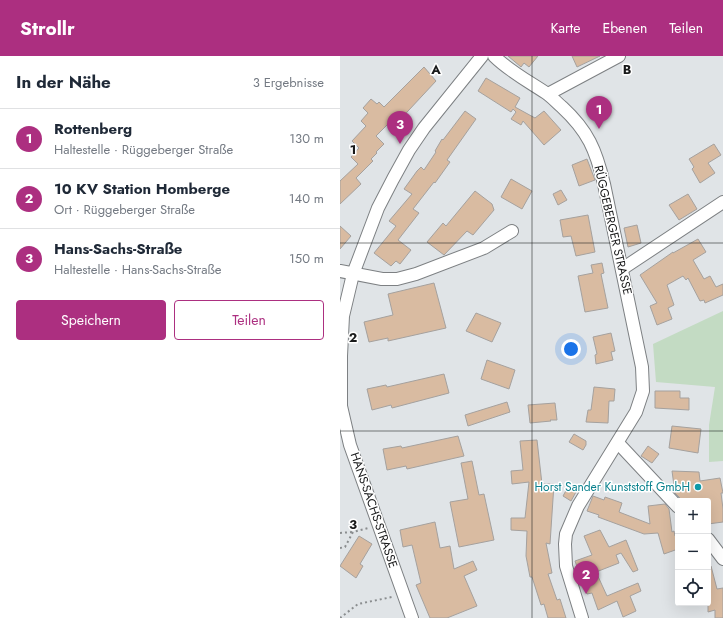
<!DOCTYPE html>
<html lang="de">
<meta charset="utf-8">
<style>
:root{--surface:#fff;--page:#f2f2f3;--text:#1f2937;--muted:#747a83;--line:#e0e1e3;--accent:#ac2f80}
body{margin:0;font-family:Jost,sans-serif;background:var(--page);color:var(--text)}
.controls{position:absolute;right:12px;bottom:12px;display:grid;overflow:hidden;border-radius:4px;box-shadow:0 4px 16px #0002}
.controls button{width:36px;height:36px;display:grid;place-items:center;padding:0;border:0;border-bottom:1px solid var(--line);background:var(--surface);color:var(--text);font:20px sans-serif}
.you{position:absolute;left:231px;top:293px;width:14px;height:14px;margin:-10px;border:3px solid #fff;border-radius:50%;background:#1a73e8;box-shadow:0 0 0 6px #1a73e833}
.badge{display:grid;place-items:center;width:26px;height:26px;border-radius:50%;background:var(--accent);color:#fff;font-size:13px;font-weight:700}
.pin{position:absolute;translate:-50% -33px;filter:drop-shadow(0 1px 2px #0008)}
.pin::after{content:'';position:absolute;top:21px;width:14px;height:12px;background:inherit;clip-path:polygon(0 0,100% 0,50% 100%)}
.list{margin:0;padding:0;list-style:none}
h2{display:flex;justify-content:space-between;align-items:center;height:52px;margin:0;padding:0 16px;font-size:17px}
h2 small{font-size:13px;font-weight:400;color:var(--muted)}
.list li{display:grid;grid-template-columns:26px 1fr auto;gap:12px;align-items:center;box-sizing:border-box;height:60px;padding:0 16px;border-top:1px solid var(--line)}
.list b{display:block;font-size:15px;white-space:nowrap}
.list p{margin:0;font-size:13px;white-space:nowrap;color:var(--muted)}
.list em{font-size:13px;font-style:normal;color:var(--muted)}
.actions{display:flex;gap:8px;padding:12px 16px}
.actions a{flex:1;padding:9px 0;border:1px solid var(--accent);border-radius:4px;text-align:center;font-size:14px;color:var(--accent)}
.actions .main{background:var(--accent);color:#fff}
.icon{flex:none;width:22px;height:22px;fill:none;stroke:currentColor;stroke-width:2;stroke-linecap:round;stroke-linejoin:round}
.map{position:relative;flex:none;width:383px;height:562px;overflow:hidden}
header{display:flex;align-items:center;gap:24px;box-sizing:border-box;height:56px;padding:0 20px;background:var(--accent);color:#fff}
header strong{font-size:19px}
nav{display:flex;gap:22px;margin-inline-start:auto;font-size:14px}
main{display:flex}
aside{flex:1;background:var(--surface)}
.map>svg:first-child{display:block}
.green{fill:#c3dbc3}
.building{fill:#d9bba1;stroke:#a5a19e}
.lines{fill:none;stroke-linecap:round;stroke-linejoin:round}
.minor-casing{stroke:#7d8083;stroke-width:14}
.path{stroke:#8a8d8f;stroke-width:2;stroke-dasharray:2 3;stroke-linecap:butt}
.minor{stroke:#fff;stroke-width:12}
.grid{fill:none;stroke:#18191a;stroke-width:1;stroke-opacity:0.55}
.culture-dot{fill:#0f9aa8;stroke:#fff;stroke-width:1.5}
.labels{text-anchor:middle;stroke-width:3;stroke-linejoin:round;paint-order:stroke}
.street-label{font-size:12px;fill:#18191a;stroke:#fff}
.culture-label{font-size:12px;fill:#0d838f;stroke:#fff;text-anchor:end}
.grid-label{font-size:13px;text-anchor:middle;font-weight:bold;fill:#18191a;stroke:#fff;stroke-width:3;stroke-linejoin:round;paint-order:stroke}
</style>
<header>
<strong>Strollr</strong>
<nav><a>Karte</a><a>Ebenen</a><a>Teilen</a></nav>
</header>
<main>
<aside>
<h2>In der Nähe<small>3 Ergebnisse</small></h2>
<ul class="list">
<li><span class="badge">1</span><div><b>Rottenberg</b><p>Haltestelle · Rüggeberger Straße</p></div><em>130 m</em></li>
<li><span class="badge">2</span><div><b>10 KV Station Homberge</b><p>Ort · Rüggeberger Straße</p></div><em>140 m</em></li>
<li><span class="badge">3</span><div><b>Hans-Sachs-Straße</b><p>Haltestelle · Hans-Sachs-Straße</p></div><em>150 m</em></li>
</ul>
<div class="actions"><a class="main">Speichern</a><a>Teilen</a></div>
</aside>
<div class="map">
<svg width="383" height="562" viewBox="0 0 383 562">
<rect width="100%" height="100%" fill="#e0e4e7"/>
<polygon class="green" points="383,255 383,405 369,406 369,369 375,331 316,326 313,288"/>
<g class="building">
<polygon points="168,0 198,0 189,11 184,7 181,11"/>
<polygon points="232,0 260,0 237,11"/>
<polygon points="84,11 96,25 55,69 51,65 36,80 44,88 36,96 37,97 31,103 33,105 16,122 21,128 0,148 0,125 18,108 11,101 19,92 12,85 26,70 21,65 28,57 23,52 31,43 37,48 39,46 44,51"/>
<polygon points="146,22 180,42 175,51 195,62 204,55 221,74 204,89 183,65 181,69 171,63 176,56 173,53 171,56 138,35"/>
<polygon points="125,55 136,63 107,104 110,106 95,127 94,126 73,153 79,157 58,184 71,194 60,208 56,205 51,210 34,197 56,170 49,165 72,138 64,133 77,115 81,111 84,114 96,96 95,95 102,83 103,84"/>
<polygon points="374,88 381,99 368,107 375,117 360,127 352,113 354,111 349,103"/>
<polygon points="247,103 255,124 239,130 232,109"/>
<polygon points="171,123 192,135 182,153 161,141"/>
<polygon points="221,134 227,144 218,149 213,138"/>
<polygon points="135,135 152,148 154,154 133,179 127,175 104,199 87,186 103,167 106,170"/>
<polygon points="348,138 357,153 339,164 329,149"/>
<polygon points="248,159 255,196 236,200 231,180 223,181 220,164"/>
<polygon points="297,169 301,187 288,191 284,172"/>
<polygon points="0,170 11,180 0,193"/>
<polygon points="358,183 366,196 353,204 364,223 370,220 376,231 383,228 383,239 365,247 364,244 360,245 348,222 346,224 343,220 327,229 334,249 328,252 332,263 317,269 310,250 317,247 300,219 333,196 333,197"/>
<polygon points="262,207 264,217 261,218 268,252 245,256 238,220 253,217 251,209"/>
<polygon points="94,227 106,272 48,285 48,282 29,286 24,266 53,259 48,238"/>
<polygon points="136,257 161,267 152,286 126,275"/>
<polygon points="271,277 275,295 271,296 273,304 256,308 255,299 257,298 253,281"/>
<polygon points="147,304 175,314 169,333 141,323"/>
<polygon points="104,318 109,337 52,352 51,349 32,354 27,333 46,329 47,331"/>
<polygon points="254,331 275,333 274,345 269,345 268,367 246,366 248,354 251,354"/>
<polygon points="315,335 340,335 340,342 349,342 349,354 315,352"/>
<polygon points="167,346 170,356 128,370 125,359"/>
<polygon points="215,347 217,364 210,364 211,365 190,367 188,349"/>
<polygon points="332,370 361,373 358,397 329,392"/>
<polygon points="234,378 246,385 246,389 243,394 229,386"/>
<polygon points="118,380 124,400 67,413 66,410 47,414 43,393 61,390 62,392"/>
<polygon points="197,384 202,428 214,428 210,488 206,487 212,517 208,518 217,544 220,543 226,562 208,562 204,548 201,549 192,521 190,521 186,500 187,475 171,474 171,462 185,462 189,426 172,428 171,415 183,414 180,385"/>
<polygon points="308,390 319,398 312,407 301,400"/>
<polygon points="132,405 139,439 144,438 154,484 119,491 110,446 128,443 121,407"/>
<polygon points="332,415 359,416 360,425 380,422 383,437 381,437 383,453 383,466 368,468 368,445 343,445 335,437"/>
<polygon points="228,431 236,436 231,445 223,440"/>
<polygon points="253,440 264,444 265,441 282,447 279,456 310,468 308,450 325,448 329,453 332,476 334,475 335,480 338,480 338,493 324,498 318,477 304,478 258,461 259,459 247,455"/>
<polygon points="95,466 100,492 110,490 114,513 133,505 137,514 124,520 137,550 107,562 90,562 76,529 81,527 72,489 63,491 60,474"/>
<polygon points="260,474 269,491 286,484 298,514 293,516 281,497 276,499 279,507 256,516 267,540 298,527 301,535 290,540 296,555 283,561 277,545 258,554 252,537 247,538 235,505 252,499 244,480"/>
<polygon points="19,480 32,488 20,508 23,510 16,522 0,510"/>
<polygon points="371,510 377,533 383,532 383,562 375,562 375,554 368,556 368,511"/>
</g>
<g class="lines">
<defs>
<g id="minor">
<path d="M154 0C169 15 188 25 206 37 212 41 217 47 222 51 248 75 256 94 264 128L302 311 303 335 296 356 238 450 226 478 225 488 226 510 242 562"/>
<polyline points="208,38 279,0"/>
<polyline points="282,213 383,146"/>
<polyline points="0,215 42,223 57,223 76,218 144,192 172,175"/>
<polyline points="278,387 338,451"/>
<polyline points="368,483 383,503"/>
<polyline points="72,562 10,389 1,350 1,300 3,260 13,218 38,152 53,123 69,94 84,72 142,0"/>
</g>
</defs>
<use href="#minor" class="minor-casing"/>
<g class="path">
<polyline points="0,477 13,476"/>
<polyline points="0,492 5,491 13,476 28,472"/>
<polyline points="0,562 18,548 52,541"/>
</g>
<use href="#minor" class="minor"/>
</g>
<path class="grid" d="M192 0V562M0 187H383M0 375H383"/>
<circle class="culture-dot" cx="358" cy="431" r="4"/>
<g class="labels">
<g class="street-label">
<text transform="translate(273 174) rotate(77)" y="4">RÜGGEBERGER STRASSE</text>
<text transform="translate(34 454) rotate(71)" y="4">HANS-SACHS-STRASSE</text>
</g>
<g class="culture-label">
<text x="350" y="435">Horst Sander Kunststoff GmbH</text>
</g>
</g>
<g class="grid-label">
<text x="96" y="18">A</text>
<text x="287" y="18">B</text>
<text x="13" y="98">1</text>
<text x="13" y="286">2</text>
<text x="13" y="473">3</text>
</g>
</svg>
<div class="controls">
<button>+</button>
<button>−</button>
<button><svg class="icon" aria-label="locate" viewBox="0 0 24 24"><circle cx="12" cy="12" r="6"/><path d="M12 2v4M12 18v4M2 12h4M18 12h4"/></svg></button>
</div>
<div class="you"></div>
<div class="pin badge" style="left:259px;top:73px">1</div>
<div class="pin badge" style="left:246px;top:538px">2</div>
<div class="pin badge" style="left:60px;top:88px">3</div>
</div>
</main>
